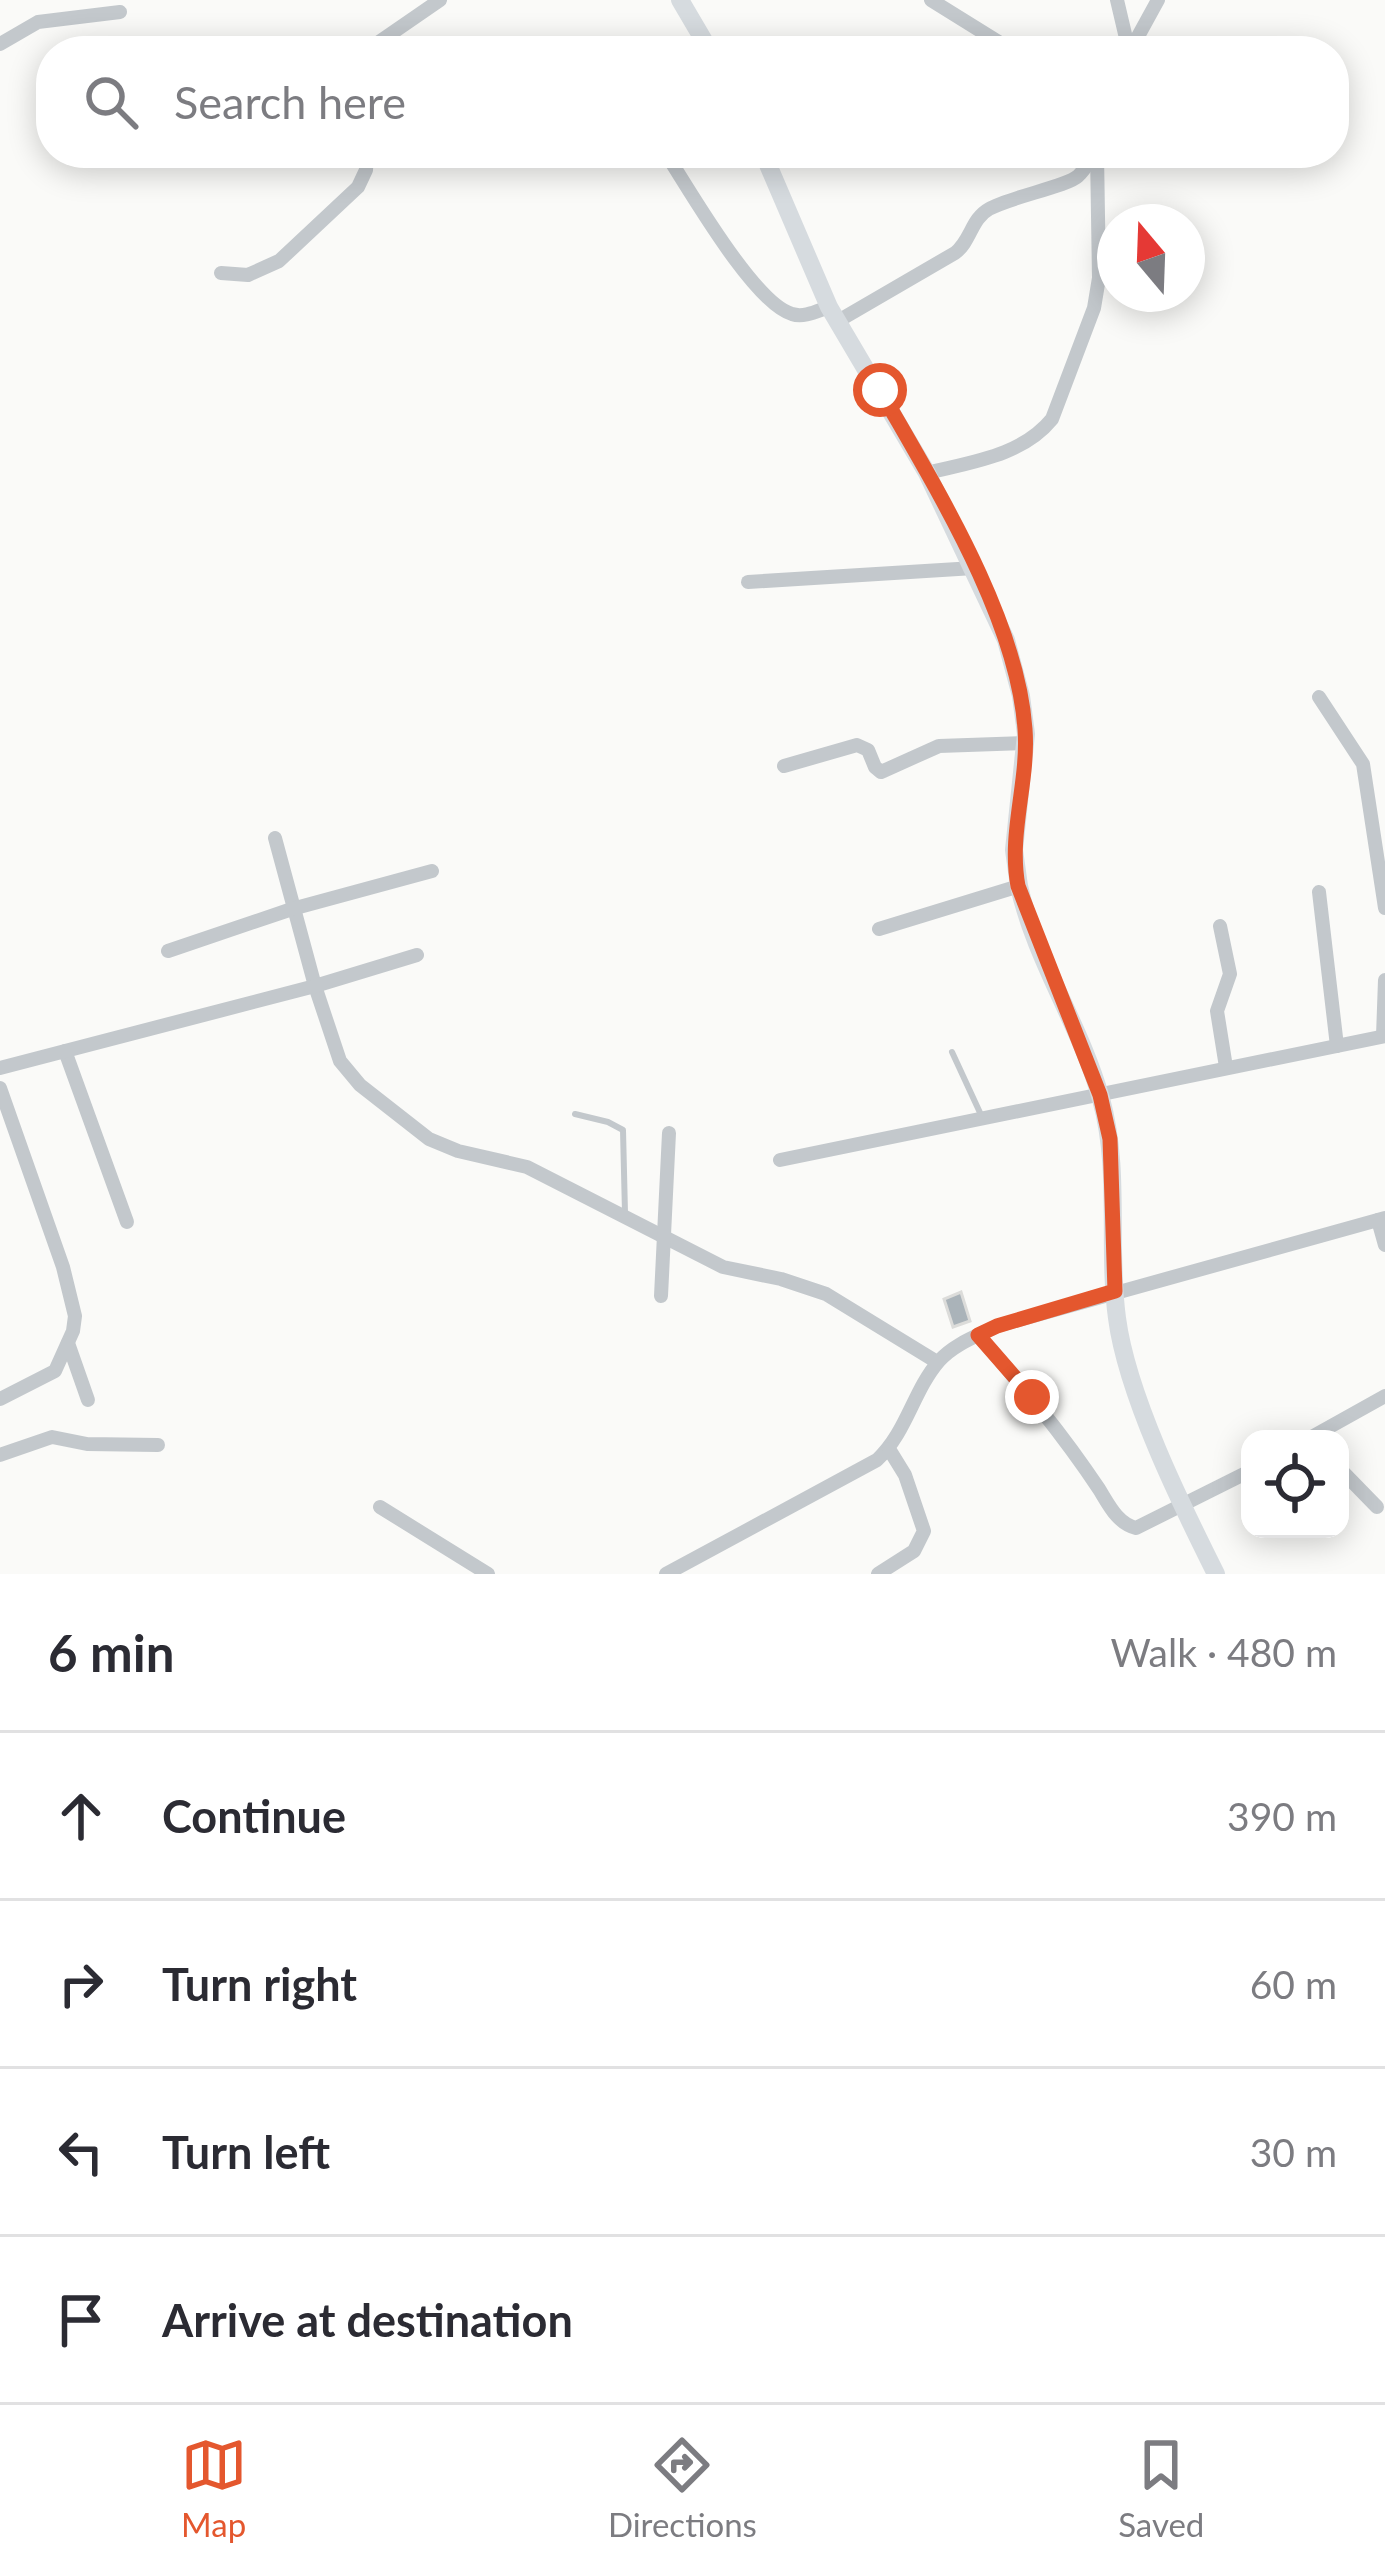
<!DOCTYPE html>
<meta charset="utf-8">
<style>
:root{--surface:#fff;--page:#f7f7f7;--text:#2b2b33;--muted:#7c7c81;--line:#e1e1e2;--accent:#e4572e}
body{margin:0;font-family:Lato,sans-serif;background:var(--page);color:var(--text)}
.controls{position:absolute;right:36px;bottom:36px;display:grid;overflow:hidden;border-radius:24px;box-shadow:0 6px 30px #0003}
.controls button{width:108px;height:108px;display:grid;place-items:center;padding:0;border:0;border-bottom:3px solid var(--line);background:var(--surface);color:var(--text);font:60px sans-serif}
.compass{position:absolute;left:1097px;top:204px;width:108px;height:108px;border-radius:50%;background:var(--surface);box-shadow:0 6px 30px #0003;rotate:341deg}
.stop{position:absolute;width:36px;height:36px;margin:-27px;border:9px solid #e4572e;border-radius:50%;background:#fff}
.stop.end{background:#e4572e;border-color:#fff;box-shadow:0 3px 12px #0008}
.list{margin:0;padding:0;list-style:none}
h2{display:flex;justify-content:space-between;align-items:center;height:156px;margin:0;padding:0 48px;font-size:51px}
h2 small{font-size:39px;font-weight:400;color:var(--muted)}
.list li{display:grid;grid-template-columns:78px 1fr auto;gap:36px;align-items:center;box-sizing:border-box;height:168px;padding:0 48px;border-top:3px solid var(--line)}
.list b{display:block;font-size:45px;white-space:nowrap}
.list em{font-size:39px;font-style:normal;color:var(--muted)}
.icon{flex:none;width:66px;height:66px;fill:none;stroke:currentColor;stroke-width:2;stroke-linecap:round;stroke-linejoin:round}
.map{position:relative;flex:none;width:1385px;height:1574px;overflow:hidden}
.search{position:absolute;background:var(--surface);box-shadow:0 6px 30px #0003;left:36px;right:36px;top:36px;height:132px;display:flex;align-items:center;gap:30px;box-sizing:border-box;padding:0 42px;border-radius:48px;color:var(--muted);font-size:45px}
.sheet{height:828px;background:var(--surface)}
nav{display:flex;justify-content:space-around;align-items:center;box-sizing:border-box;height:168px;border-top:3px solid var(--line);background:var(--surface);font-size:33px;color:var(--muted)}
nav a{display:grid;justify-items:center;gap:6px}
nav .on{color:var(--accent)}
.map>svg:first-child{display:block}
.building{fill:#aab3b9;stroke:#dcdcda;stroke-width:3}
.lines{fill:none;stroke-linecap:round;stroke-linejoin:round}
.lane{stroke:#c3c8cc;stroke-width:6}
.street{stroke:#c3c8cc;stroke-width:14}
.secondary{stroke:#d6dbdf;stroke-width:18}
.route{stroke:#e4572e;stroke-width:15}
</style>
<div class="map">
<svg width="1385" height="1574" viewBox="0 0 1385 1574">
<rect width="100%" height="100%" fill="#fafaf8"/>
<polygon class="building" points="961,1292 970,1321 953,1327 944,1299"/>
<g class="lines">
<g class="lane">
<polyline points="952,1052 982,1117"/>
<polyline points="575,1114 608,1122 623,1130 625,1213"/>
</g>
<g class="street">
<polyline points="931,0 1013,51"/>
<polyline points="1117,0 1129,51"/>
<polyline points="0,44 38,22 120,12"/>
<polyline points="366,51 440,0"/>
<polyline points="1130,51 1158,0"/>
<path d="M668 157C690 191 755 304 792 314 804 318 817 311 829 307"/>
<polyline points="221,273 248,275 279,261 358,187 366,170 367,153"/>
<path d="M838 321 955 253C971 241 971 219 989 209 1010 197 1068 186 1078 176 1085 170 1090 160 1095 153"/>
<path d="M927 473C971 462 1022 456 1052 419L1094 308 1099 278 1097 153"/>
<polyline points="748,582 974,568"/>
<polyline points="1319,697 1363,764 1385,908"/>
<polyline points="784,766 857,745 868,750 875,767 881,772 939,746 1025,743"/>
<polyline points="275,838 315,986 340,1061 360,1085 429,1139 458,1151 527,1167 723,1267 781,1279 826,1294 937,1362"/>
<polyline points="1319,892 1337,1046"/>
<polyline points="1220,926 1230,974 1217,1011 1226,1067"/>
<polyline points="879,929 1019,886"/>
<polyline points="168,951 292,909 432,871"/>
<polyline points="1383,1036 1385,980"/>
<polyline points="65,1051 127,1222"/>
<polyline points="0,1068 315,986 417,955"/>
<polyline points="0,1088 63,1267 75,1316 73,1331 55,1371 0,1399"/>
<polyline points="780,1160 1385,1036"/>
<polyline points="1378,1220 1385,1245"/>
<polyline points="661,1296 669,1133"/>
<path d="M978 1335C1023 1387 1061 1432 1099 1489 1109 1505 1117 1523 1136 1528L1250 1471"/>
<polyline points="68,1343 88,1400"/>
<polyline points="1308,1439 1385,1396"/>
<polyline points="0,1455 52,1437 87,1444 158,1445"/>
<polyline points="1340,1469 1377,1507"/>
<polyline points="380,1507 488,1574"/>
<path d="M666 1574 877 1460C907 1432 913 1391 939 1361 954 1344 977 1336 997 1326L1385 1218"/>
<polyline points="878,1574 914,1551 924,1531 905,1475 889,1449"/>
</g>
<g class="secondary">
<polyline points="680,0 710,51"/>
<path d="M763 153 829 307 927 473 1006 640 1021 696 1026 734 1014 850 1019 886C1035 960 1081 1026 1101 1099 1121 1171 1107 1245 1117 1318 1127 1395 1181 1504 1216 1574"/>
</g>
</g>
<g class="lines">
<path class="route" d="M880 390C935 487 1017 617 1025 729 1029 782 1008 833 1018 886L1100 1095 1110 1139 1115 1291 997 1326 978 1335 1032 1397"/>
</g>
</svg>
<div class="controls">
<button><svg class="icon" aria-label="locate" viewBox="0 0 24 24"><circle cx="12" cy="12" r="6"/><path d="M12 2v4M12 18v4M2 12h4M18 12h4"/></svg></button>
</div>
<svg class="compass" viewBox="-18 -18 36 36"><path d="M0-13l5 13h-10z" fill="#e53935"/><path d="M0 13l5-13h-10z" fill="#7c7c81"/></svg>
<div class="stop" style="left:880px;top:390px"></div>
<div class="stop end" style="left:1032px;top:1397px"></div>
<div class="search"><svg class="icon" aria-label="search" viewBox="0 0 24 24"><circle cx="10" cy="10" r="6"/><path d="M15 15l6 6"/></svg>Search here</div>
</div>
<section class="sheet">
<h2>6 min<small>Walk · 480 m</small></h2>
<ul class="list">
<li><svg class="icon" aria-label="ahead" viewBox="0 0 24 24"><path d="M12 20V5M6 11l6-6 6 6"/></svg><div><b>Continue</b></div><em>390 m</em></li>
<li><svg class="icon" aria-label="right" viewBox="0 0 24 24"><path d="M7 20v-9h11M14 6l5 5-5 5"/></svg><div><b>Turn right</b></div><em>60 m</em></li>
<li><svg class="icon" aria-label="left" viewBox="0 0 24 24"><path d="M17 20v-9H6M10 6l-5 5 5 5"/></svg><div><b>Turn left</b></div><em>30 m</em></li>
<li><svg class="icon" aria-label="arrive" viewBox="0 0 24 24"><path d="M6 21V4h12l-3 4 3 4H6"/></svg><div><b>Arrive at destination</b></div></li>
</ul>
</section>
<nav>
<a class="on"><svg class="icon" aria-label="map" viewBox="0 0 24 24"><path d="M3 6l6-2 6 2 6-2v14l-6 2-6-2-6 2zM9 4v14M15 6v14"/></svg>Map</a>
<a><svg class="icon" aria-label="directions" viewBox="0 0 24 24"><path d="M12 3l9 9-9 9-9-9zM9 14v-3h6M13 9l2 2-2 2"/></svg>Directions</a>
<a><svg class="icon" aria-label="saved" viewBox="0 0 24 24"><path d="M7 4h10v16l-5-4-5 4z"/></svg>Saved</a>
</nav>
